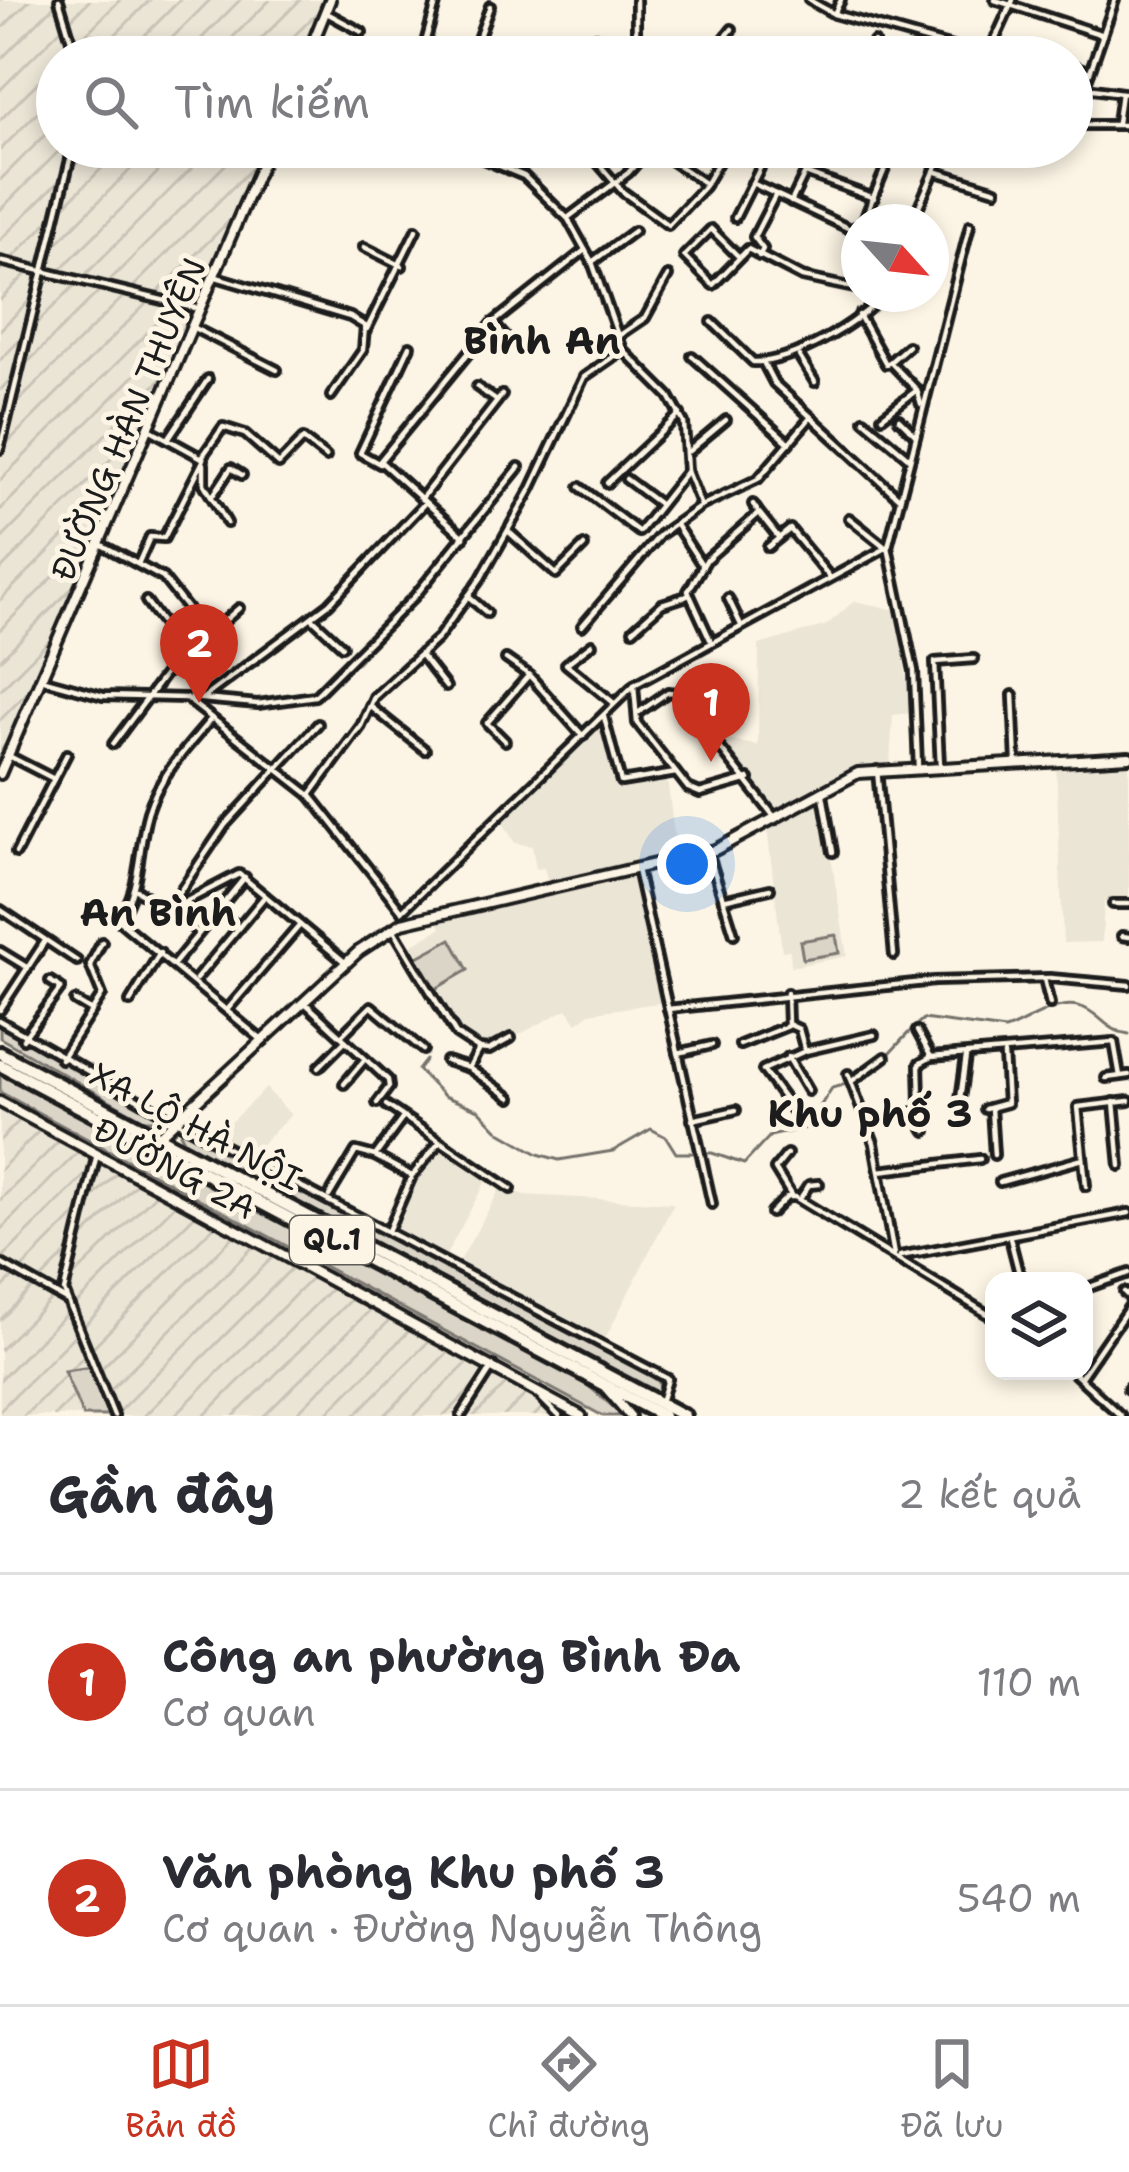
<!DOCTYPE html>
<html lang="vi">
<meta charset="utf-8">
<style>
:root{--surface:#fff;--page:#f7f7f7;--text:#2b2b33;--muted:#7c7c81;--line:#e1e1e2;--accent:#c8321e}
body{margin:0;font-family:"Shantell Sans",sans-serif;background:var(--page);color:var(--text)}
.controls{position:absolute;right:36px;bottom:36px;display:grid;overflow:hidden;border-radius:24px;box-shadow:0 6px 18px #0003}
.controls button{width:108px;height:108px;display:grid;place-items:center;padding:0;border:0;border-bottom:3px solid var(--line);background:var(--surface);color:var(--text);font:60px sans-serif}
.compass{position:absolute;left:841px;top:204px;width:108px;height:108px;border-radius:50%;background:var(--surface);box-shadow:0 6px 18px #0003;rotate:117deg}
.you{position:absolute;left:687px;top:864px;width:42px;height:42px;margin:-30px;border:9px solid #fff;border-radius:50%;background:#1a73e8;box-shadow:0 0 0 18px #1a73e833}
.badge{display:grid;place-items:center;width:78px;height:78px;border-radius:50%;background:var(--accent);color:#fff;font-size:39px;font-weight:700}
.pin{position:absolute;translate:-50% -99px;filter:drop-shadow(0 3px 6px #0008)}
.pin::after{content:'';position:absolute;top:63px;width:42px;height:36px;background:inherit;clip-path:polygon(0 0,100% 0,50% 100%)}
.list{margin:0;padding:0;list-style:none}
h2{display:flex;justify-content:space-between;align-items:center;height:156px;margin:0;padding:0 48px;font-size:51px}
h2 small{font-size:39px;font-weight:400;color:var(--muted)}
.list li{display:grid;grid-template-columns:78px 1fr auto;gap:36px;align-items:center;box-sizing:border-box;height:216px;padding:0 48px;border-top:3px solid var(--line)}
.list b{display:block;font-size:45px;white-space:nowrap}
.list p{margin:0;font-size:39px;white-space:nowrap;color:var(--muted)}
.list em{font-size:39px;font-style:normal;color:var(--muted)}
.icon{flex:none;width:66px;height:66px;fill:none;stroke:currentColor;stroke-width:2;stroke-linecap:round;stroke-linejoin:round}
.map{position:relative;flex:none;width:1129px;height:1416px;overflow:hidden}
.search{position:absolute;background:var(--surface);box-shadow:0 6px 18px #0003;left:36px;right:36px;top:36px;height:132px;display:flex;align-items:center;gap:30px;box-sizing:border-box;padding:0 42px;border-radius:66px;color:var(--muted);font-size:45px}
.sheet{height:588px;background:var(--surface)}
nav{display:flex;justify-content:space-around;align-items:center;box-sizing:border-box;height:168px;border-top:3px solid var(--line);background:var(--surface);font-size:33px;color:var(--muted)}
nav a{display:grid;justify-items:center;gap:6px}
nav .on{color:var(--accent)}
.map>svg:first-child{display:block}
.built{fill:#ebe5d6}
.industrial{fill:url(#industrial-furrows)}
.grass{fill:#dbd5c8;stroke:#7c7872;stroke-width:3}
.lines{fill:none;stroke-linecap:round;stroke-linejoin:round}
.stream{stroke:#75726c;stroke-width:3}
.street-casing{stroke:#1c1c1c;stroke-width:14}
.secondary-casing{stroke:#1c1c1c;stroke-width:16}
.highway-casing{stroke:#1c1c1c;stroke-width:20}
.street{stroke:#fcf5e5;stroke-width:4.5}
.secondary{stroke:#fcf5e5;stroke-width:8}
.highway{stroke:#fcf5e5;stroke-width:10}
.labels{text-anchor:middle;stroke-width:10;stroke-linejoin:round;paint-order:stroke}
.shield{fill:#fcf5e5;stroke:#5f5d58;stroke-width:3}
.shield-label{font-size:30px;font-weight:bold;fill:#1c1c1c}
.street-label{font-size:33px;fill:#1c1c1c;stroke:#fcf5e5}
.quarter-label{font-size:39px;font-weight:bold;fill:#1c1c1c;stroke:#fcf5e5}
</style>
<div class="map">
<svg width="1129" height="1416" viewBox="0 0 1129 1416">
<defs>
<pattern id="industrial-furrows" width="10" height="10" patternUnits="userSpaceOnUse" patternTransform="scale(3)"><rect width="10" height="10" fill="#ebe5d6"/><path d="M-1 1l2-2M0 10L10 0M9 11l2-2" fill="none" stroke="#c9c4b7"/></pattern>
</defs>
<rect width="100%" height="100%" fill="#fcf5e5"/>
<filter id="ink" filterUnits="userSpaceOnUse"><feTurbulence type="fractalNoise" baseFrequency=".00833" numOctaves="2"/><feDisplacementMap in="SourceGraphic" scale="24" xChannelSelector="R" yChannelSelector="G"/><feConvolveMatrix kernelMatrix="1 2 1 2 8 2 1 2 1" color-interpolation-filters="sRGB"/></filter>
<g filter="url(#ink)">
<g class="built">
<polygon points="854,601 897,610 911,713 893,715 890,765 846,772 776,814 717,737 758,746 759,645 827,625"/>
<polygon points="605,719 620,785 667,778 677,857 549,887 544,868 536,869 532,846 515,843 502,821"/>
<polygon points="1129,761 1129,902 1104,902 1102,942 1063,943 1056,764"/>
<polygon points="821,795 847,956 791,967 790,950 782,951 767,828"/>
<polygon points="636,873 664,1002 590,1013 577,1023 567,1009 485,1053 454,1036 403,950 441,928 436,918"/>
<polygon points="266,1088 291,1115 249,1156 214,1138"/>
<polygon points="438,1147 487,1179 444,1259 391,1230 414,1177"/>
<polygon points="501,1187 524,1195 674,1203 604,1341 457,1266"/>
</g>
<g class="industrial">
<polygon points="0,0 326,0 303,57 57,57 57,147 265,147 0,766"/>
<polygon points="0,1106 538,1397 557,1416 0,1416"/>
</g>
<g class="grass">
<polygon points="836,935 839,953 803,959 800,941"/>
<polygon points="451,939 468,970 432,991 414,959"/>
<polygon points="0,1027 156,1114 161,1120 144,1120 0,1038"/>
<polygon points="0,1074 527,1350 584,1382 624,1416 603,1416 0,1092"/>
<polygon points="184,1127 644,1369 659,1382 660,1393 186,1144 180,1133"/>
<polygon points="92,1367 113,1416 83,1416 64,1371"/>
</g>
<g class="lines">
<path class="stream" d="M426 1060 418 1070 444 1096 479 1110 500 1132 538 1154 559 1160 613 1151 651 1129 666 1137 676 1153H712L744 1164 770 1136 806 1128 832 1088C883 1076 886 1051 923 1019L1005 1030C1028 1023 1060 994 1088 1010 1104 1019 1108 1031 1129 1034"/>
<defs>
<g id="street">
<polyline points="59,0 76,57"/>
<polyline points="809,0 834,14 988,57"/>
<polyline points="995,0 1103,35"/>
<polyline points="325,12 362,32"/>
<polyline points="834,14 841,0"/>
<polyline points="1020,47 1048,57"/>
<polyline points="474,50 490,6"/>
<polyline points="988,55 1013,0"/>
<polyline points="420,57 460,47 516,57"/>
<polyline points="421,57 437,0"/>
<polyline points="595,57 596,37"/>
<polyline points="636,57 636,0"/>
<polyline points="710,57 732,29"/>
<polyline points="871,57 874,42"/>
<polyline points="1072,65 1090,72"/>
<polyline points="1072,86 1129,94"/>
<polyline points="1084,89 1115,0"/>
<polyline points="1117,123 1121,93"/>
<polyline points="1072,125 1129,125"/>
<polyline points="454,147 524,176 568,219 592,262 623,350 669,396 684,423 687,471 701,506"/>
<polyline points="651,147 706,184"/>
<polyline points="592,156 623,192 668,225 704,187 727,147"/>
<polyline points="934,171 996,190"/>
<polyline points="752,183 850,229 859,226"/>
<polyline points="791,202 805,173 874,198"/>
<polyline points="569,217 628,173 651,147"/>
<polyline points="735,218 764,160"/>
<polyline points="863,222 894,147"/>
<polyline points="912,222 945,147"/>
<polyline points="364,247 402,266"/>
<polyline points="759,256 763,249 754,237 776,194"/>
<polyline points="739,257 711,229 684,256 713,285 748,249 802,277 859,289"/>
<polyline points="0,261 199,309"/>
<polyline points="592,262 634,231"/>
<polyline points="213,276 350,317 365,326 363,350 331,396"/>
<polyline points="859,315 886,364 890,362 917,390 921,404"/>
<path d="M712 322 753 362C789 364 862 323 883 294"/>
<polyline points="493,323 508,340"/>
<polyline points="192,327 277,370"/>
<polyline points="367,329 416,230"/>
<polyline points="617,337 645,318 668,276"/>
<polyline points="692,356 789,443"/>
<polyline points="799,356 815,382"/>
<polyline points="890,362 908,346"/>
<polyline points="764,364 774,383 899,498"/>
<polyline points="477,387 497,401"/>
<polyline points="882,417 917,390"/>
<polyline points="899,419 915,435"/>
<polyline points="864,420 909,458"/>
<polyline points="168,439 208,379"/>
<polyline points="0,449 73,147"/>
<polyline points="689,451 726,420"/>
<polyline points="202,457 223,427 245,434 279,464 303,439 326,457"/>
<polyline points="204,464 204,484 227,523"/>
<polyline points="380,464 360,453 410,346"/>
<polyline points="626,479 658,503"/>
<polyline points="607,483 680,414"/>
<polyline points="580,487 639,532 687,471"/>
<polyline points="214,494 231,468 242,475"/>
<polyline points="421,499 502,395"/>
<polyline points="760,514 779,538"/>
<polyline points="849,518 884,546"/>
<polyline points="676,525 702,565"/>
<polyline points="509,532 556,574 584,546"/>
<polyline points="464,537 380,461 493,323 585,250"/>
<polyline points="102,545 163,578 205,631"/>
<polyline points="768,547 790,529 829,576"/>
<polyline points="138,564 150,537 164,538 204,459 151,430"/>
<polyline points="468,596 487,613"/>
<polyline points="728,598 741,625"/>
<polyline points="146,601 185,654"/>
<polyline points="312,618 342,646"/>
<polyline points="582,626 660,535 701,506 758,479 811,417"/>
<polyline points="633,630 662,604 687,596"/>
<polyline points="710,639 688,591 707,559 759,513 753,504"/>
<polyline points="592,644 566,664 614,703"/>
<polyline points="421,655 446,687"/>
<polyline points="506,659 529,675"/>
<polyline points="45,680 103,696 186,698 310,795 402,911"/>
<polyline points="634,685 637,723 688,788 700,793 749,779"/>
<polyline points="1013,695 1016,761"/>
<polyline points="191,698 258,704 315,696 415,596 519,467"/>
<polyline points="203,698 329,604 423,505"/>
<polyline points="370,706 425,750"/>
<polyline points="639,712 668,692 677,693 776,819"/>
<polyline points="604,717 621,782 676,773"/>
<path d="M211 719C187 748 159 776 148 812 137 849 142 888 118 920L263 1041"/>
<polyline points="505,741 487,723 529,675 583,736"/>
<polyline points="113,744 166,673 239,608"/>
<polyline points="9,756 54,779 16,853"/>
<polyline points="940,766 935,662 974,659"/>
<polyline points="918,767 914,671 888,547 970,225"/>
<polyline points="877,770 894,955"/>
<polyline points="54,779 67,754"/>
<polyline points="310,795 361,726 374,697 438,638 481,578 531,489 584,377 623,350"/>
<polyline points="823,795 833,852"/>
<polyline points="708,852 734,934"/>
<polyline points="637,869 712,1204"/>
<polyline points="136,890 170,910 239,874 346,963"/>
<polyline points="723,900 770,889"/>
<polyline points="1113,904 1129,904"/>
<polyline points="168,909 225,825 318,724"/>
<polyline points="1,910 77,961"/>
<polyline points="170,910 198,932"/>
<polyline points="221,911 239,928"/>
<polyline points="402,911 634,685 888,547"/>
<polyline points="393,929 456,1034 479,1049 469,1068 511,1098"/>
<polyline points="1122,936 1129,937"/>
<polyline points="0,951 28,968"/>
<polyline points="174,964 245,877"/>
<polyline points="196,979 265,896"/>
<polyline points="1044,979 1050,1004"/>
<polyline points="787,993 788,1024 799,1029 805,1051"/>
<polyline points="75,1001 92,1011"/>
<polyline points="130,1002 160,953"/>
<polyline points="304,1002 388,1080 389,1087 377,1103"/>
<polyline points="668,1009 934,981 1050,978 1129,985"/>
<polyline points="0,1010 45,941"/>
<polyline points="227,1010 300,925"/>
<polyline points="0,1021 176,1121 668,1379 662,1399"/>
<polyline points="917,1031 931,1057"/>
<polyline points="343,1034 371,1006 423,1050"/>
<polyline points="23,1039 61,988 50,981"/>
<polyline points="740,1045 790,1025"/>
<polyline points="479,1049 489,1050 511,1038"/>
<polyline points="678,1053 712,1045"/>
<polyline points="788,1057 808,1091"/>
<polyline points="61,1059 102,995 90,965 102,942"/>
<polyline points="446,1061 469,1068"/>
<polyline points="319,1067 345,1041"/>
<polyline points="848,1074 874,1143 894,1255"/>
<polyline points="1106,1078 1129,1075"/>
<polyline points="852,1081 885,1057"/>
<polyline points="344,1084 365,1059"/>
<polyline points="920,1102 919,1064 931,1057 1114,1042 1120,1076"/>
<polyline points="1114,1102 1120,1166"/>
<polyline points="386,1105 511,1189"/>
<polyline points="959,1106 966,1057"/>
<polyline points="991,1108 994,1155"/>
<polyline points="985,1109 1007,1103 1004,1055"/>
<polyline points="793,1111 763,1070 805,1051 874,1035"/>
<polyline points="692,1120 736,1110"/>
<polyline points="868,1124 914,1112 926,1131"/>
<polyline points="97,1154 64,1291 114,1416"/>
<polyline points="787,1154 775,1169 791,1195"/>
<polyline points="375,1156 412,1176"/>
<polyline points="879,1171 980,1159"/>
<polyline points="1000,1182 1083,1159"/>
<polyline points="1086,1186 1078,1107 1129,1101"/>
<polyline points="329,1196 356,1151 375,1156 402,1119"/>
<polyline points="801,1197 809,1185 819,1184"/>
<polyline points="771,1213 787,1197 795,1197 994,1318"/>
<polyline points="388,1231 412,1176 438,1144"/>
<polyline points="1010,1238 1021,1281"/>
<polyline points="900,1256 1129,1213"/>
<polyline points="0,1263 66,1300"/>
<polyline points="1084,1289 1129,1273"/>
<polyline points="1124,1292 1129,1297"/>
<polyline points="1072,1371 1121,1416"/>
<polyline points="1081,1377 1129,1307"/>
<polyline points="1128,1389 1129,1387"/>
<polyline points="542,1399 559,1416"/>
<polyline points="461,1416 493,1366"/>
</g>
<g id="secondary">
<polyline points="307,57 330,0"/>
<polyline points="0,774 269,147"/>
<polyline points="0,1102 581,1416"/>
<polyline points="158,1137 359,951 402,923 715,850 858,773 1129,757"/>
<polyline points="606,1388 630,1416"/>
</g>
<g id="highway">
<polyline points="0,1053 684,1416"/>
<polyline points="0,1065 663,1416"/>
</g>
</defs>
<use href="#street" class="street-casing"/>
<use href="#secondary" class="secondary-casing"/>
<use href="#highway" class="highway-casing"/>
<use href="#street" class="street"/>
<use href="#secondary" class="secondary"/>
<use href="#highway" class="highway"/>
</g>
</g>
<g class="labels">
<rect class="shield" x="290" y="1216" width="84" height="48" rx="9"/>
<g class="shield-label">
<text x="332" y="1250">QL.1</text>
</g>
<g class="street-label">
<text transform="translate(128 419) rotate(-67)" y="12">ĐƯỜNG HÀN THUYÊN</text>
<text transform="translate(196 1126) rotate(28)" y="12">XA LỘ HÀ NỘI</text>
<text transform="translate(175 1168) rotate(28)" y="12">ĐƯỜNG 2A</text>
</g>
<g class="quarter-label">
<text x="542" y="354">Bình An</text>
<text x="158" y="926">An Bình</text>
<text x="870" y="1127">Khu phố 3</text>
</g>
</g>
</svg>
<div class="controls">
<button><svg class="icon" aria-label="layers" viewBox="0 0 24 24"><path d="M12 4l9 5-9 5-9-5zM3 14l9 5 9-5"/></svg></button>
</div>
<svg class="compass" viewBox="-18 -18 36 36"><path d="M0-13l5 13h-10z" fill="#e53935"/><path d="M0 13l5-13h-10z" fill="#7c7c81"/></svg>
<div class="you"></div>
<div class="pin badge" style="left:711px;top:762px">1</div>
<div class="pin badge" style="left:199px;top:703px">2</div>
<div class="search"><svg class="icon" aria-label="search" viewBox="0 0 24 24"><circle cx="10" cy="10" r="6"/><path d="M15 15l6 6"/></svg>Tìm kiếm</div>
</div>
<section class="sheet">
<h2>Gần đây<small>2 kết quả</small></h2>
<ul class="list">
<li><span class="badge">1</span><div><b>Công an phường Bình Đa</b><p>Cơ quan</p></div><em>110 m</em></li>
<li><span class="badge">2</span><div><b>Văn phòng Khu phố 3</b><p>Cơ quan · Đường Nguyễn Thông</p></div><em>540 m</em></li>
</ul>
</section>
<nav>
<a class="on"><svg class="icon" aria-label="map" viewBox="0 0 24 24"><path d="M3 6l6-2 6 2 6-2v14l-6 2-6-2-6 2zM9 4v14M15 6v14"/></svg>Bản đồ</a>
<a><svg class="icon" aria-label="directions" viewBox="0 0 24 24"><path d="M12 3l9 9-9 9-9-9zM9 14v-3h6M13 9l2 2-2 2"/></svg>Chỉ đường</a>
<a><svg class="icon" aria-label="saved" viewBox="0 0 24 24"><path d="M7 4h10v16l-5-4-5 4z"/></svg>Đã lưu</a>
</nav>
